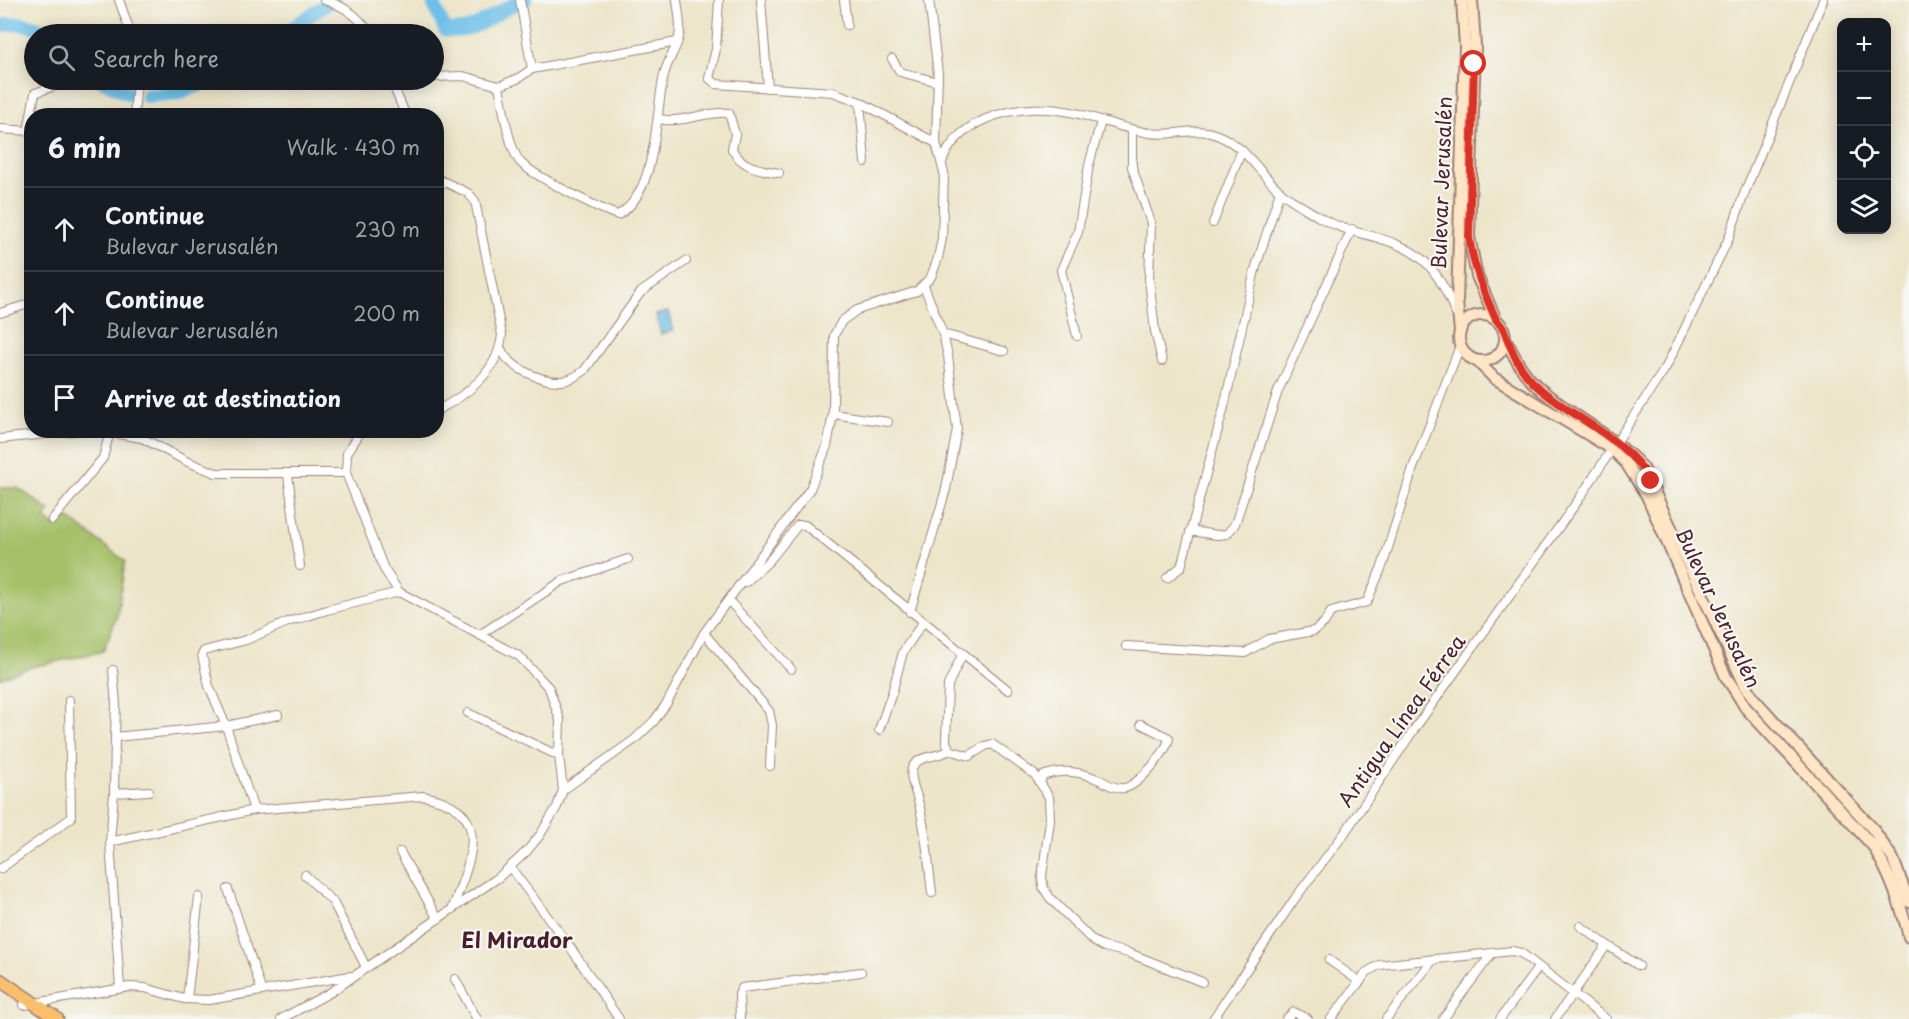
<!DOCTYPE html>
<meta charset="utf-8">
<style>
:root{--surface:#171b24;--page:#20242c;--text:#f1f3f6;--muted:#9ea1a6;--line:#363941}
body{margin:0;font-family:"Playpen Sans",sans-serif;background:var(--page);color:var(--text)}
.controls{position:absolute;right:18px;top:18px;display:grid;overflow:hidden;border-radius:12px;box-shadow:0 3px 15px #0003}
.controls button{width:54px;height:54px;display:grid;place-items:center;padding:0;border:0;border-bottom:2px solid var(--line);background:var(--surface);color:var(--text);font:30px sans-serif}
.stop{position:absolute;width:18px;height:18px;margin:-14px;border:4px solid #d93025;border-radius:50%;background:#fff}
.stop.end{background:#d93025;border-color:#fff;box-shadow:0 2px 6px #0008}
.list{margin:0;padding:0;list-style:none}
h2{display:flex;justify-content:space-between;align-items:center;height:78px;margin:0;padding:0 24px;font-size:26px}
h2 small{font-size:20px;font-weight:400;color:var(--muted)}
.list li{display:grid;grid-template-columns:39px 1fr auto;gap:18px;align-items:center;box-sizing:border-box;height:84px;padding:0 24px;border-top:2px solid var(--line)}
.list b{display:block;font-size:22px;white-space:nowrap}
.list p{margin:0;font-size:20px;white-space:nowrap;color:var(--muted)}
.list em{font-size:20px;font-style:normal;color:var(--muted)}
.icon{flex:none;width:33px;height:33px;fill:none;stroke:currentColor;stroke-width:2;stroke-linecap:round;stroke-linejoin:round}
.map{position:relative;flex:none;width:1909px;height:1019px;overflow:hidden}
.search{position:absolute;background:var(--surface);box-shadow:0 3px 15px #0003;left:24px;top:24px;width:420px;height:66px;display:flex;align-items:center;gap:15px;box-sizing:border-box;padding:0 21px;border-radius:33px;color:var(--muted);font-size:22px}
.panel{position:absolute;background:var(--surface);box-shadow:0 3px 15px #0003;left:24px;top:108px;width:420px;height:330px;border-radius:24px}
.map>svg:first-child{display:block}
.green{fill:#a4bf66;stroke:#776f48;stroke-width:1.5}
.water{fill:#6dbfe9;stroke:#5c6f8a;stroke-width:1.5}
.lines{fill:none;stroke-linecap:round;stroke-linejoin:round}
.river{stroke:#6dbfe9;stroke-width:14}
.street-casing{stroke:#9c827a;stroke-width:10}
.secondary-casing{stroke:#9c827a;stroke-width:14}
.primary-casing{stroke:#9c827a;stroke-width:15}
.street{stroke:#fff;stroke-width:8}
.secondary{stroke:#fde5c5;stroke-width:10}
.primary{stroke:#f9bf6d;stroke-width:12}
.route{stroke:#d93025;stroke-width:8}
.labels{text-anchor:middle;stroke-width:4.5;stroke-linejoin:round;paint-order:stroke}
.street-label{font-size:20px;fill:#4a1f2b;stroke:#f6f6f2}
.neighbourhood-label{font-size:21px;font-weight:bold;fill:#4a1f2b;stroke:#f6f6f2}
</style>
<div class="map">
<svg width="1909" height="1019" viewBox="0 0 1909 1019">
<rect width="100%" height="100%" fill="#f6f6f2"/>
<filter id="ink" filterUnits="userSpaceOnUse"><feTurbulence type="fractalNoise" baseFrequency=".0167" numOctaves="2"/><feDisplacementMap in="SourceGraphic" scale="12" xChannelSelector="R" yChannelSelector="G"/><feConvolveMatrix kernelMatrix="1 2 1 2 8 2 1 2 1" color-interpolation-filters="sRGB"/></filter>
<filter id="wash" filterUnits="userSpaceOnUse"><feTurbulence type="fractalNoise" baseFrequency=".008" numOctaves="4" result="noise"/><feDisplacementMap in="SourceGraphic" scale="24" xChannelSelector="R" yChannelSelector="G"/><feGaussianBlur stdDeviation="1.35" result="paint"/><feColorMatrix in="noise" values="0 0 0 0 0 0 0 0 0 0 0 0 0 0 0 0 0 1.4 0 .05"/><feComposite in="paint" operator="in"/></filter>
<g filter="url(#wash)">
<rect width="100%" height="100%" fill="#ede5c9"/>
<polygon class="green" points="0,488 18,488 50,511 45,518 54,526 68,518 125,561 117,616 103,651 28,668 0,678"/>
<polygon class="water" points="668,312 673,331 661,334 656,315"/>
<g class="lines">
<g class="river">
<path d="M432 0 445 30C477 36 495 9 525 0"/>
<path d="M0 26C20 21 34 25 52 34"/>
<polyline points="283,34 333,0"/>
<polyline points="101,80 129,94"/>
<polyline points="147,96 179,93 211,80"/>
</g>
</g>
</g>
<g filter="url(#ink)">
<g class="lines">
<defs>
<g id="street">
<polyline points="119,0 131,34"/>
<path d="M324 0C345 6 358 16 371 34"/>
<polyline points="520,0 532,69"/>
<polyline points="719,0 716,49 709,78 716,84 833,92 860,102 936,143"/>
<polyline points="761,0 768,88"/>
<polyline points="844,0 847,25"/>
<polyline points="892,59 900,72 938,82"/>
<polyline points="434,77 463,76 499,86 517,79 532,69 677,42"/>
<polyline points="391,80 406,116"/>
<polyline points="392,81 410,80"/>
<path d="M499 86C503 105 508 147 520 162 532 175 601 210 618 215 658 193 655 113 664 75 667 61 676 50 679 37 682 26 678 11 677 0"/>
<polyline points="860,102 865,162"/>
<polyline points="134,116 137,80"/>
<path d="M659 119C682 124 705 111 729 113L735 134 732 149C742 168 759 169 779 173"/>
<polyline points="0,129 30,131"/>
<polyline points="28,131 35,93 71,80"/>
<polyline points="1132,131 1132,167 1151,223 1149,279 1155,331 1162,361"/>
<path d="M942 162C960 114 1025 102 1071 112 1098 118 1122 129 1150 133 1173 137 1194 126 1217 135 1246 146 1259 173 1281 192 1292 201 1307 209 1319 217 1352 237 1393 234 1423 260 1439 274 1448 295 1456 314"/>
<path d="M436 178 468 193 475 201 502 335C498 372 467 395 436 411"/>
<polyline points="1213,223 1242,150"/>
<polyline points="0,313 32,303"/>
<polyline points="943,334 1004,351"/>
<polyline points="1077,336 1061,270 1078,232 1089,165 1101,121"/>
<path d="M501 349C509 368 541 382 562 381 570 380 577 376 584 371L641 292 686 261"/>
<polyline points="833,414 888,422"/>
<polyline points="93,430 142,438 188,462 216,473 346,473"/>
<polyline points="0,439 83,430"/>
<polyline points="288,475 300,566"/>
<polyline points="52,520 103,458 110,431"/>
<polyline points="1190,531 1217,535 1227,534 1235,524 1278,391 1352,229"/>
<polyline points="1167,578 1181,567 1224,407 1255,270 1280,191"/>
<polyline points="746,582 770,560 798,525 805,525 1008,690"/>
<polyline points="730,602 791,669"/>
<polyline points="910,612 946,489 957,429 948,356 943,334 924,286"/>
<polyline points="704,633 769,711 772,725 770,766"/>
<polyline points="481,634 562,581 628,559"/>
<polyline points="1126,646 1245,653 1269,639 1314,631 1324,623 1331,612 1367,602 1383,564 1413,468 1460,346"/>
<polyline points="963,653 948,685 946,742 950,750 969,756 985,746 992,744 1035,775 1049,797 1050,821 1042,876 1043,887 1050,898 1093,941 1104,947 1129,953 1202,982"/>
<polyline points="113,670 116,704 115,737 226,726 278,715"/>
<polyline points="468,713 559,756"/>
<polyline points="879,730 892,693 903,652 923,622"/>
<path d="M1040 782 1043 776C1063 768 1082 772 1102 781 1107 784 1117 789 1124 788 1137 787 1167 752 1169 738L1141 724"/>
<polyline points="563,790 634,740 654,721 667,703 704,633 810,489 827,446 833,414 834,335 842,321 857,310 917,291 931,277 938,258 942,238 944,173 936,143 938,74 929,0"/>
<polyline points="114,793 115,737"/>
<polyline points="254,810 226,726 209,686 202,655 204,651 246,640 288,622 327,610 399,592"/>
<path d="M110 842 254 810 423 796C495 809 471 858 453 907"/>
<polyline points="400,852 438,919"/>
<polyline points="510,867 568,944 619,1019"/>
<polyline points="0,869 71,818 69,700"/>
<polyline points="305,875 333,902 366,967"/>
<polyline points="228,889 261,989"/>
<path d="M932 893C928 861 926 828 917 797 915 789 908 775 913 766 920 755 939 757 950 750"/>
<polyline points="1607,945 1639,966"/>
<polyline points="1329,960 1360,982"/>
<polyline points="455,979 477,1019"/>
<polyline points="120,988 110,842 114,793 149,791"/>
<polyline points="187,999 199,897"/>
<polyline points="24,1005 129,987 145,988 184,999 209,1000 350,976"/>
<polyline points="281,1019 331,992 499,877 527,851 540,835 557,807 563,790 559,756 560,720 549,688 519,656 399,592 384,569 346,473 347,453 362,430"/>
<polyline points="740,1019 739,994 742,988 861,972"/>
<polyline points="1213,1019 1296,897 1344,834 1413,731 1579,499 1666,367 1728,240 1744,194 1823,0"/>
<polyline points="1286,1019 1294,1012 1308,1019"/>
<polyline points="1331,1019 1367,972 1379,965 1512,951 1521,953 1606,1019"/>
<polyline points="1386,1019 1433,960"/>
<polyline points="1443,1019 1493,952"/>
<polyline points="1500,1019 1538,968"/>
<polyline points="1555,1019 1607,945 1580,926"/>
</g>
<g id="secondary">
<polyline points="1472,0 1475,46 1469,237 1477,276 1496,320"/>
<circle cx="1482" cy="338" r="23"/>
<polyline points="1460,331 1457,302 1465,46 1462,0"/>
<path d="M1505 338C1514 356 1523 375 1539 388 1573 417 1613 435 1643 468L1745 685 1754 699 1873 829 1893 859 1909 902"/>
<path d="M1477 361 1494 378 1612 449 1626 463 1647 496 1726 677 1736 692 1745 707 1873 846C1891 876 1901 904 1909 937"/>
</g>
<polyline id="primary" points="0,980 57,1019"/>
</defs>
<use href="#street" class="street-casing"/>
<use href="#secondary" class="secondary-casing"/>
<use href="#primary" class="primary-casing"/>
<use href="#street" class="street"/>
<use href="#secondary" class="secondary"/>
<use href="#primary" class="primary"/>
</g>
</g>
<g class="lines" filter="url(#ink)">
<path class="route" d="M1474 64 1469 237C1473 265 1482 289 1494 315 1496 321 1501 324 1504 330 1512 352 1520 372 1539 388 1576 420 1624 437 1651 481"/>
</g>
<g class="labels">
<g class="street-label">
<text transform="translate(1442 183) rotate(-88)" y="7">Bulevar Jerusalén</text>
<text transform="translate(1718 608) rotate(65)" y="7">Bulevar Jerusalén</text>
<text transform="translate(1402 721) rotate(-55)" y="7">Antigua Línea Férrea</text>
</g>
<g class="neighbourhood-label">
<text x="517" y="948">El Mirador</text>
</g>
</g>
</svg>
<div class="controls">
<button>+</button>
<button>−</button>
<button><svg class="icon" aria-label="locate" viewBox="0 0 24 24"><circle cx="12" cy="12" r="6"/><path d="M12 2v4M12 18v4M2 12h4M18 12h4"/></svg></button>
<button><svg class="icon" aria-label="layers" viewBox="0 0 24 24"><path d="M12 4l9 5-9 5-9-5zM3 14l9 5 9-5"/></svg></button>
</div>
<div class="stop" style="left:1474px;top:64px"></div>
<div class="stop end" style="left:1651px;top:481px"></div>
<div class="search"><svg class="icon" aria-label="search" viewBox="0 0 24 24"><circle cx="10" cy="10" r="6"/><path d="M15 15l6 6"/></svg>Search here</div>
<section class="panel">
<h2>6 min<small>Walk · 430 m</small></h2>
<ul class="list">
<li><svg class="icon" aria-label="ahead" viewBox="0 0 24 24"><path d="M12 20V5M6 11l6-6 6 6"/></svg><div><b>Continue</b><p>Bulevar Jerusalén</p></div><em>230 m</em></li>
<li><svg class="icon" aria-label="ahead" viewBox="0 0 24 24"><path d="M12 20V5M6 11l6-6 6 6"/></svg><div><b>Continue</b><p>Bulevar Jerusalén</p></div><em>200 m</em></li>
<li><svg class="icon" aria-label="arrive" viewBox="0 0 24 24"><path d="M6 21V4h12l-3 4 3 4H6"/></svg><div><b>Arrive at destination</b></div></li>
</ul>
</section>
</div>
